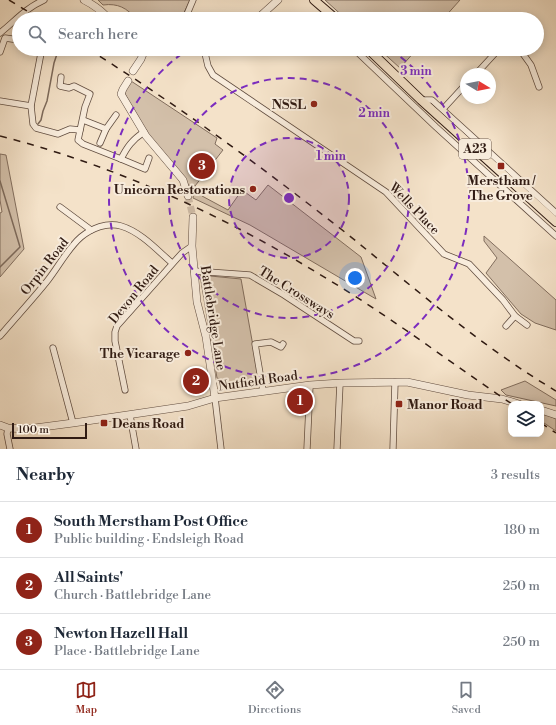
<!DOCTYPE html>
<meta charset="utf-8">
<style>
:root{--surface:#fff;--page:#f2f2f3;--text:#1f2937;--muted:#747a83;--line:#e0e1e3;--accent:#8f2418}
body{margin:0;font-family:"Libre Bodoni",serif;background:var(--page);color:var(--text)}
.controls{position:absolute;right:12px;bottom:12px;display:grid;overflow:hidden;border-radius:8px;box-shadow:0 2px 10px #0003}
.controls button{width:36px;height:36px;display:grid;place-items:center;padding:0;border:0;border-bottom:1px solid var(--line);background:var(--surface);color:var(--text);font:20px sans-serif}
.compass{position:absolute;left:460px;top:68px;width:36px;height:36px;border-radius:50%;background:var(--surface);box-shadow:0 2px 10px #0003;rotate:100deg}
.scale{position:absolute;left:12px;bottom:10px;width:75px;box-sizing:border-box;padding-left:4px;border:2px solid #301b13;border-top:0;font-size:11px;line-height:14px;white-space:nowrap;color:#301b13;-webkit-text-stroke:3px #f8ecdc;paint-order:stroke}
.you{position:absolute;left:355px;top:278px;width:14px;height:14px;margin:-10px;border:3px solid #fff;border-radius:50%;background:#1a73e8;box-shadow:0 0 0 6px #1a73e833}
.badge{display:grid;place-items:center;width:26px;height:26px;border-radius:50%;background:var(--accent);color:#fff;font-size:13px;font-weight:700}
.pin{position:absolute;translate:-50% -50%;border:2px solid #fff;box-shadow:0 1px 4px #0006}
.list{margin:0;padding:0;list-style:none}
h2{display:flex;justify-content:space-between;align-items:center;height:52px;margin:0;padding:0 16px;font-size:17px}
h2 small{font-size:13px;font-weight:400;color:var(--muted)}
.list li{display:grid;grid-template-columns:26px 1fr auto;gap:12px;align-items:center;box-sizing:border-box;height:56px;padding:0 16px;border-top:1px solid var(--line)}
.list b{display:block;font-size:15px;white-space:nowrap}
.list p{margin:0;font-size:13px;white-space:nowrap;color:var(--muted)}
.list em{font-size:13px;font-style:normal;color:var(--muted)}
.icon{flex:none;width:22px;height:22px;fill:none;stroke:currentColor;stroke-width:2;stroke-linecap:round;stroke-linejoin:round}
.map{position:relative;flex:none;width:556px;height:449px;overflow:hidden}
.search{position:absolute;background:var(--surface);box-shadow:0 2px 10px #0003;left:12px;right:12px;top:12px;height:44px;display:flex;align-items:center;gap:10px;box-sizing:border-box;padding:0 14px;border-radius:22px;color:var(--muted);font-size:15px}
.sheet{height:220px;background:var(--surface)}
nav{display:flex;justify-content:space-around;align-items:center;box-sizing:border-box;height:56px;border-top:1px solid var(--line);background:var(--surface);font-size:11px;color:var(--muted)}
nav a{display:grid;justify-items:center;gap:2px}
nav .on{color:var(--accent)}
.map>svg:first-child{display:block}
.green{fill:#d3c0aa;stroke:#826e5e}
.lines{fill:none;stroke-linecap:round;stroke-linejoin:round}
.stream{stroke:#7d6a5b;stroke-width:1.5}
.tertiary-tunnel{stroke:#cdbaa5;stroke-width:7;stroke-dasharray:7 3.5;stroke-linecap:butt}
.minor-casing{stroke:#614d40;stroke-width:7}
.tertiary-casing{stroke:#614d40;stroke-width:8}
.primary-casing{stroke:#301b13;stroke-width:10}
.minor{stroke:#f8ecdc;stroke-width:5.5}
.tertiary{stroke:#f8ecdc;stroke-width:7}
.primary{stroke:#f4e2c9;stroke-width:8}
.rail{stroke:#301b13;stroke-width:1.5;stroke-dasharray:7 7;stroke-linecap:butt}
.ring{fill:none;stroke:#7b2cbf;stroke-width:2;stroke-dasharray:7 5}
.poi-dot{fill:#8f2418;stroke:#f8ecdc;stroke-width:1.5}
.labels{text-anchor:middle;stroke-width:4;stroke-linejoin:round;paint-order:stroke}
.shield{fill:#f8ecdc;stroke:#6c5a4f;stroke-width:1}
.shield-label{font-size:12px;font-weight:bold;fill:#301b13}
.poi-label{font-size:13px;font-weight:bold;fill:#301b13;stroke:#f8ecdc;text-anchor:end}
.street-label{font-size:13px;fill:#301b13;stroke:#f8ecdc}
.centre{fill:#7b2cbf;stroke:#f8ecdc;stroke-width:2}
.ring-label{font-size:12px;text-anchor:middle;font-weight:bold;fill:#7b2cbf;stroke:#f8ecdc;stroke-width:4;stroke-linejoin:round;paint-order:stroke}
</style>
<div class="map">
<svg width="556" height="449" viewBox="0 0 556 449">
<rect width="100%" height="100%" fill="#f4e2c9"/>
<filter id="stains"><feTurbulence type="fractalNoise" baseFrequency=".005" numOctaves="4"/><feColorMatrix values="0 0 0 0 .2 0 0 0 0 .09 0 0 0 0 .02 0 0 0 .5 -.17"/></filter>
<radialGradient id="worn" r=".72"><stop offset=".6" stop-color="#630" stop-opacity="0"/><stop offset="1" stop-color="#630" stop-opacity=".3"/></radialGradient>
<g class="green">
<path d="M98 0H190L181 19H136C127 8 118 3 103 5Z"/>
<polygon points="325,0 460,0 443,19 346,19"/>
<polygon points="379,49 417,49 400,68"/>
<polygon points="131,81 217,138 215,144 223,150 195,186 202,196 228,210 242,190 256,200 268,185 361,257 376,299 250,225 193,198 195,186 187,185 143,128 124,92"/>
<polygon points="0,154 6,155 24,249 0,277 0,213 2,212 0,200"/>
<polygon points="484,236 556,300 556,330 535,323 521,314 486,273 497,258 484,241"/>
<polygon points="200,275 241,279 260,385 236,388 217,378"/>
<polygon points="525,381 556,400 556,406 506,395 501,390"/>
<polygon points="541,414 548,415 556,419 556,431 541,421"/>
</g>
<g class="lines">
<g class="stream">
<polyline points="38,124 41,120 43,111 47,101 54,63 58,51 55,49 52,49"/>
<polyline points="0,181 20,247 0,267"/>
</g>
<polyline class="tertiary-tunnel" points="188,196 193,217"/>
<defs>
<g id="minor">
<polyline points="185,19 193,0"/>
<path d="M0 33C15 21 26 8 44 0"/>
<polyline points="38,49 41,53 31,106 33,124 36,128 58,134 70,129 80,130"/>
<polyline points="204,49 208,66 213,75 386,192 444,254 469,264 503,300 515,316 527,325"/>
<polyline points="354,49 436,127 556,236"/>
<polyline points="509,49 513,51 521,51 521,49"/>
<polyline points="521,51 531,65 539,87"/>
<polyline points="0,52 5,38 19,40"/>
<polyline points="476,74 499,49"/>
<path d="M61 77 60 86 69 88 74 86 90 94 85 107 78 140 83 144 121 159C127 147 132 140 144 132"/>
<polyline points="421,100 432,100 556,213"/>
<polyline points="0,101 31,106"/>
<polyline points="443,109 466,84"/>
<polyline points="83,120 106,129"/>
<polyline points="100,143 106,129 116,115"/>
<polyline points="121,159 145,169 149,158"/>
<polyline points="60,207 91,230"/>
<polyline points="194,271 250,275 284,295 354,341 359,341"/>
<polyline points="506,326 515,316"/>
<path d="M0 336C16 317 33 299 48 280 59 266 68 248 81 237 92 228 107 222 121 226 141 232 157 250 172 263"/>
<polyline points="53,348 73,423"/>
<polyline points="125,390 115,341 115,332 117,326 182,253 192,246"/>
<polyline points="263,391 255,344 271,342 281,347 283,344"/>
<polyline points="215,398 221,449"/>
<polyline points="130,415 136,449"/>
<polyline points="8,428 7,434 10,449"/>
<polyline points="307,449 310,385"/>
<polyline points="337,449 340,383"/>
<polyline points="393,449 395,382"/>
</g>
<g id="tertiary">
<path d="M84 0C94 5 102 11 109 19"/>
<polyline points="257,19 278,0"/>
<polyline points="133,71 141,59 145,49"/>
<polyline points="128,81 123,89 121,94 146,136 183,180 188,196"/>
<polyline points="193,217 192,246 197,302 206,337 215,398"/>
<polyline points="541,410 556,415"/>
<polyline points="0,425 8,428 27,429 73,423 188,406 215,398 310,385 340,383 407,382 468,395 502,399 519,404"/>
</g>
<g id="primary">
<polyline points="314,0 336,19"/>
<polyline points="368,49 421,100 556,222"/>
</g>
</defs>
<use href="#minor" class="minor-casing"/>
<use href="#tertiary" class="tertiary-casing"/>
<use href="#primary" class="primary-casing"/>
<use href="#minor" class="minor"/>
<use href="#tertiary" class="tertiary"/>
<use href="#primary" class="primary"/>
<g class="rail">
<polyline points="9,0 40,19"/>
<path d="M88 49C178 105 263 168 346 233 413 287 482 347 556 391"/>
<path d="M0 136C117 166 227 217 329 280 392 318 451 363 512 404"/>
<polyline points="541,423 556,433"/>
</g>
</g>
<circle cx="289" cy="198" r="60" fill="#7b2cbf" fill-opacity=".12"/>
<g class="ring">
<circle cx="289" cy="198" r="60"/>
<circle cx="289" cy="198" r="120"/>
<path d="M270 19A180 180 0 0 1 308 19M391 50A180 180 0 1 1 187 50"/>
</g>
<g class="poi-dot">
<circle cx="314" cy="104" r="4"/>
<rect x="497" y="162" width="8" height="8" rx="2"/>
<circle cx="253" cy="189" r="4"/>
<circle cx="188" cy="353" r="4"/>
<rect x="395" y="400" width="8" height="8" rx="2"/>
<rect x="100" y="419" width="8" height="8" rx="2"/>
</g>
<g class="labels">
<rect class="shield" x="459" y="139" width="32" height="20" rx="3"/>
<g class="shield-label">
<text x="475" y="153">A23</text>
</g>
<g class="poi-label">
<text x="306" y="109">NSSL</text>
<text x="501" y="185" text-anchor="middle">Merstham /<tspan x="501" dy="15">The Grove</tspan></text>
<text x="245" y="194">Unicorn Restorations</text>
<text x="180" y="358">The Vicarage</text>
<text x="407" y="409" text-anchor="start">Manor Road</text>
<text x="112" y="428" text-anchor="start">Deans Road</text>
</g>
<g class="street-label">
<text transform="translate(415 208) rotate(46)" y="5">Wells Place</text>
<text transform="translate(44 266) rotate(-52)" y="5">Orpin Road</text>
<text transform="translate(297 292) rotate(32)" y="5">The Crossways</text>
<text transform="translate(133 294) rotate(-51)" y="5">Devon Road</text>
<text transform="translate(214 318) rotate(81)" y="5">Battlebridge Lane</text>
<text transform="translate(258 380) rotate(-8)" y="5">Nutfield Road</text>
</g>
</g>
<circle cx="289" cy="198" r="6" class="centre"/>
<g class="ring-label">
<text x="416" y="75">3 min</text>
<text x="374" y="117">2 min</text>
<text x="331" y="160">1 min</text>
</g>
<rect width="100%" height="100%" filter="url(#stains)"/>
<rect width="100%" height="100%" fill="url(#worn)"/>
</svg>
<div class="controls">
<button><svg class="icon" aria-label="layers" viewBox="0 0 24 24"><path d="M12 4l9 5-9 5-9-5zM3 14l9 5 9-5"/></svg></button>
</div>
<svg class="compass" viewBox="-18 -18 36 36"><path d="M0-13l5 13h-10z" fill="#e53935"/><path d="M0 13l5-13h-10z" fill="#747a83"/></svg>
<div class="scale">100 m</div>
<div class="you"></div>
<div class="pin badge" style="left:300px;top:401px">1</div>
<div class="pin badge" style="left:196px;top:381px">2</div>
<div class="pin badge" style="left:202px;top:166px">3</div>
<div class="search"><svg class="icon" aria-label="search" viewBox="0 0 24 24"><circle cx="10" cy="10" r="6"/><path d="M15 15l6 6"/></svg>Search here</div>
</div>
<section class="sheet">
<h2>Nearby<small>3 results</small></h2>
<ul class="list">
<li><span class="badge">1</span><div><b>South Merstham Post Office</b><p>Public building · Endsleigh Road</p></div><em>180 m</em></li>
<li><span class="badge">2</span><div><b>All Saints'</b><p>Church · Battlebridge Lane</p></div><em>250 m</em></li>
<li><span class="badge">3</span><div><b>Newton Hazell Hall</b><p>Place · Battlebridge Lane</p></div><em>250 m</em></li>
</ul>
</section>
<nav>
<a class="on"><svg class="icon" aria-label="map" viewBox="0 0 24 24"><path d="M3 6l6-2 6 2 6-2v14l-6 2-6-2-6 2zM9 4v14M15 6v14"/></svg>Map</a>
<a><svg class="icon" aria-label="directions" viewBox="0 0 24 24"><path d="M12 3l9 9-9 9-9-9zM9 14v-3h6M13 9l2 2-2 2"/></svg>Directions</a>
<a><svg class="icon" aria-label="saved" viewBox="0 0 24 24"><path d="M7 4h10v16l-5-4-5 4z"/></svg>Saved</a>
</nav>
